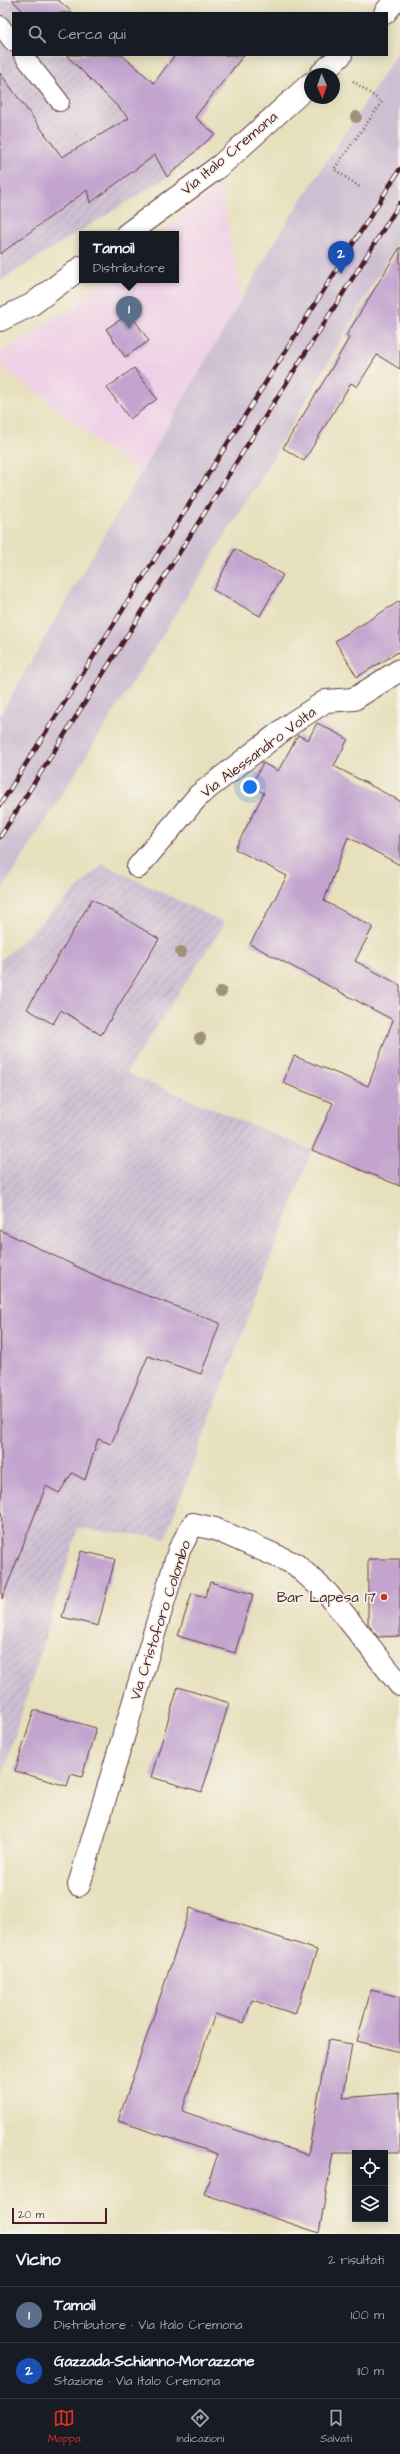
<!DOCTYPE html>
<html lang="it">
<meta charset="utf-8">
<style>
:root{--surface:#171b24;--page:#20242c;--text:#f1f3f6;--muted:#9ea1a6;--line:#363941;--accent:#d93025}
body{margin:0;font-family:"Architects Daughter",sans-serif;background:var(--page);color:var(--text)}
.controls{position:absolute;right:12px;bottom:12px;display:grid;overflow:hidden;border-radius:0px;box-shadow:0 2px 10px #0003}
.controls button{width:36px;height:36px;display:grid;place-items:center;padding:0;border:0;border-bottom:1px solid var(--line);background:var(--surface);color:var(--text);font:20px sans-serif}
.compass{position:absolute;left:304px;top:68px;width:36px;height:36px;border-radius:50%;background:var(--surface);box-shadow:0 2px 10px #0003;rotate:178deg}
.scale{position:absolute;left:12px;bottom:10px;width:95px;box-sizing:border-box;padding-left:4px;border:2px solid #4a1f2b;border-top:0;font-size:11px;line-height:14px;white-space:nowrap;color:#4a1f2b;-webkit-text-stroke:3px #f7f3e8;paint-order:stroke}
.you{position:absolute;left:250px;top:787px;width:14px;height:14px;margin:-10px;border:3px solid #fff;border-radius:50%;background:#1a73e8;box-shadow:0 0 0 6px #1a73e833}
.badge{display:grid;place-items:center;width:26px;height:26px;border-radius:50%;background:var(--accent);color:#fff;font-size:13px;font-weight:700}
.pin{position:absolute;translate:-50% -33px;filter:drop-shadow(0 1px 2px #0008)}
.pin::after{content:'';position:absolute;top:21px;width:14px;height:12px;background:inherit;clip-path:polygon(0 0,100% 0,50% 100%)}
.popup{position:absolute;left:79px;top:231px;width:100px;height:52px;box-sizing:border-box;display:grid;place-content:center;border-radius:0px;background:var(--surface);filter:drop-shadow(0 1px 3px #0005);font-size:13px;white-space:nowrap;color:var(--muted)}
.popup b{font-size:15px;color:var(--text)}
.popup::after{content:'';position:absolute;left:50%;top:100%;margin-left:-8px;border:8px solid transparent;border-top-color:var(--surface)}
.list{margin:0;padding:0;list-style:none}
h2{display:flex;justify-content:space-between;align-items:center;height:52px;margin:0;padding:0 16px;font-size:17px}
h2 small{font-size:13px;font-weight:400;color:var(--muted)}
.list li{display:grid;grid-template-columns:26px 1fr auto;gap:12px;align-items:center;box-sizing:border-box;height:56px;padding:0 16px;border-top:1px solid var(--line)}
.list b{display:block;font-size:15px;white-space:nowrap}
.list p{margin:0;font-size:13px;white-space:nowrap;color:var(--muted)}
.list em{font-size:13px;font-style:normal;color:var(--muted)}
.icon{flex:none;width:22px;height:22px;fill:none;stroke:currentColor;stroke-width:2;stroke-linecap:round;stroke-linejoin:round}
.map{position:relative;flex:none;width:400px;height:2234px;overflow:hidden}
.search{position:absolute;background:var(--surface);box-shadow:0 2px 10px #0003;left:12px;right:12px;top:12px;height:44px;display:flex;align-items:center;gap:10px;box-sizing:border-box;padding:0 14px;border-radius:0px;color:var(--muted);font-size:15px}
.sheet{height:164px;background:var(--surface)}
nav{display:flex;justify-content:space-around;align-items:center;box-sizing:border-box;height:56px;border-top:1px solid var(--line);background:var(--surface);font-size:11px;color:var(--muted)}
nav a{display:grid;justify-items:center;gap:2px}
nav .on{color:var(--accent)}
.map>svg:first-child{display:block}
.built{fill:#efd0e6}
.industrial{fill:url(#industrial-furrows)}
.railway{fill:#cdbed2}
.building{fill:#c2a4cf}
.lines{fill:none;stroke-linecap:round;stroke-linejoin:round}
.lane-casing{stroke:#623c41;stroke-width:20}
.street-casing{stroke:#623c41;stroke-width:24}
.path{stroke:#623c41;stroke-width:2.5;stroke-dasharray:1 3;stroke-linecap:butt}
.lane{stroke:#fff;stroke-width:18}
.street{stroke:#fff;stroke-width:22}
.rail-casing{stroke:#4a1f2b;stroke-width:4.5}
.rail{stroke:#f7f3e8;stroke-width:3;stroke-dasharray:9;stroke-linecap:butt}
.tree{fill:#9f9279}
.poi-dot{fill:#c8321e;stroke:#f7f3e8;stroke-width:1.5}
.labels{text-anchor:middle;stroke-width:3.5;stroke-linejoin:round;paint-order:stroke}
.street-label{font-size:15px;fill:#4a1f2b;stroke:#f7f3e8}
.poi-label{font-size:15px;fill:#4a1f2b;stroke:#f7f3e8;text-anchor:end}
</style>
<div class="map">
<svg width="400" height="2234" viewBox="0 0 400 2234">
<defs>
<pattern id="industrial-furrows" width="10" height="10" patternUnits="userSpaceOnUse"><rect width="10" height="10" fill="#cdbed2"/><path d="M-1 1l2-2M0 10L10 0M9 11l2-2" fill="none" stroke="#b2a3b4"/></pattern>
</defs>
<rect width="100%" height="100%" fill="#f7f3e8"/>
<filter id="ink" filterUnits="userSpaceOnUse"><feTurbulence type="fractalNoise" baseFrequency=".025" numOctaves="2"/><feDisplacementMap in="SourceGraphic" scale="8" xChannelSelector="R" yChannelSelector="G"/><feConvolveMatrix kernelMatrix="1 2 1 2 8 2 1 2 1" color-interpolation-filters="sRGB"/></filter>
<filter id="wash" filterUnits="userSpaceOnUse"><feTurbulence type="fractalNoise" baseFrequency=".012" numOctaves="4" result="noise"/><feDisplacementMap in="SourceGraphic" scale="16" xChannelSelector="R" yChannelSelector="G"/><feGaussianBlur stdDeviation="0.9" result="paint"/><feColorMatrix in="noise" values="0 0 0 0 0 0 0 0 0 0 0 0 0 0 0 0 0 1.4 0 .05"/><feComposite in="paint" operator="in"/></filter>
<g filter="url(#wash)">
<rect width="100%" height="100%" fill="#e7e0bd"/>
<polygon class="built" points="220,184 242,299 139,474 0,364 0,354 66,311 103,280 176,280 176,234 159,234"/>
<g class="industrial">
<polygon points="0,0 57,0 73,13 13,13 13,55 122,55 215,134 167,177 0,281"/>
<polygon points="103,864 225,923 126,1073 312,1150 165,1538 78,1528 0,1785 0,961"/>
</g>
<polygon class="railway" points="400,49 400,238 257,485 0,893 0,715 283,228"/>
<g id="blocks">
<g class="building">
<polygon points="12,0 58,0 73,13 25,13"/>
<polygon points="66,55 122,55 154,83 175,55 244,55 195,117 215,134 167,177 155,155 90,203 87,190 0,254 0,73 62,157 129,118"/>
<polygon points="400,247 400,369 377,355 357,387 351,383 304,461 283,448 330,371 349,338 346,336"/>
<polygon points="130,313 149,341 125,357 106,329"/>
<polygon points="134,368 157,399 130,419 107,388"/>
<polygon points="235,549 283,575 260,616 213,590"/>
<polygon points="400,601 400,651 357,677 335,641"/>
<polygon points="317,723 348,739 334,766 400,801 400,865 348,837 324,901 373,927 355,961 400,985 400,1186 312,1150 333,1103 283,1083 294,1056 368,1086 393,1020 250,944 287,876 235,849 264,793 251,786 263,763 278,771 298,735 308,740"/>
<polygon points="92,899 159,939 101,1035 61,1010 53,1024 27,1009"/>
<polygon points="0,1230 103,1279 220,1323 201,1374 148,1356 111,1444 98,1439 85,1480 72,1473 59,1493 46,1486 2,1599"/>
<polygon points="81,1551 115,1559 98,1626 62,1617"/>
<polygon points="368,1559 400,1559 400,1636 378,1637 368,1624"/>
<polygon points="210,1582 253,1594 235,1653 178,1636 192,1593 205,1597"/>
<polygon points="178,1687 229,1703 202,1792 151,1777"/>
<polygon points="34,1710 96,1728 82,1777 71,1774 67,1786 15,1771"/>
<polygon points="190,1908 317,1950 295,2014 252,2000 244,2023 215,2014 182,2111 308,2155 328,2040 352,2044 343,2098 400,2093 400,2153 333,2153 319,2233 204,2194 218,2154 118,2121"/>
<polygon points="371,1990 400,1997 400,2052 357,2041"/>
</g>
</g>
</g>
<g filter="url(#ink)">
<use href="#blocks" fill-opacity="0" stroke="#623c41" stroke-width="1"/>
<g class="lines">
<defs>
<g id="lane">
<polyline points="0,25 13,42"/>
<polyline points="23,55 60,102"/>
</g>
<g id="street">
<polyline points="385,13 395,0"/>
<polyline points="321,74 341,55"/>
<polyline points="127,234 221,165 310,84"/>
<polyline points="0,320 31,305 82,267"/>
<polyline points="138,867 199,795 292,723 326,701 354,699 400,670"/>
<polyline points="79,1885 179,1550 193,1524 215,1529 295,1564 328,1594 400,1685"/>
</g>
</defs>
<use href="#lane" class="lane-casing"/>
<use href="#street" class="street-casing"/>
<polyline class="path" points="353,81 382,102 334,169 361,188"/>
<use href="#lane" class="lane"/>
<use href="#street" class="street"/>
<defs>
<g id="rail">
<polyline points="0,805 400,169"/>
<polyline points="0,837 400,203"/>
</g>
</defs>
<use href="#rail" class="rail-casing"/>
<use href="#rail" class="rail"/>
</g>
<g class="tree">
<circle cx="356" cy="117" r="6"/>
<circle cx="181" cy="952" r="6"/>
<circle cx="221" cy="992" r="6"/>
<circle cx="200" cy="1038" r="6"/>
</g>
</g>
<circle class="poi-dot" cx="384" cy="1597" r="4"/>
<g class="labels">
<g class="street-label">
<text transform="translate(229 153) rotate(-40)" y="5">Via Italo Cremona</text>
<text transform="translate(258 752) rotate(-37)" y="5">Via Alessandro Volta</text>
<text transform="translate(160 1620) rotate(-72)" y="5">Via Cristoforo Colombo</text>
</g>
<g class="poi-label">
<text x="376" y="1602">Bar Lapesa 17</text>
</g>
</g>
</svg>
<div class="controls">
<button><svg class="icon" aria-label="locate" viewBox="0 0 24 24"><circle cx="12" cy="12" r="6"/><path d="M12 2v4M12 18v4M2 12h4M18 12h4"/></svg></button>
<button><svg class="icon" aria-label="layers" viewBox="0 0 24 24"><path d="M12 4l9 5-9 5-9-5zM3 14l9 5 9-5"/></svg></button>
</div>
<svg class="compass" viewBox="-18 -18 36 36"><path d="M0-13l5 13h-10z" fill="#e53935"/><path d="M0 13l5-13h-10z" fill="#9ea1a6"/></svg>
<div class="scale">20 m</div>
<div class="you"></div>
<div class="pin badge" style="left:129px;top:329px;background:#5c6f8a">1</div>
<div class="popup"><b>Tamoil</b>Distributore</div>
<div class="pin badge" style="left:341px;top:274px;background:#1a4fb4">2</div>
<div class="search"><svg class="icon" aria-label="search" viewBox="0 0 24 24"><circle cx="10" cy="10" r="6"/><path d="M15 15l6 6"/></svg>Cerca qui</div>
</div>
<section class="sheet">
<h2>Vicino<small>2 risultati</small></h2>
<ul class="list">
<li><span class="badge" style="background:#5c6f8a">1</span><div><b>Tamoil</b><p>Distributore · Via Italo Cremona</p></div><em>100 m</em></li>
<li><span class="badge" style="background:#1a4fb4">2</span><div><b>Gazzada-Schianno-Morazzone</b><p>Stazione · Via Italo Cremona</p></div><em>110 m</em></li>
</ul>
</section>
<nav>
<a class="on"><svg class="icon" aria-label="map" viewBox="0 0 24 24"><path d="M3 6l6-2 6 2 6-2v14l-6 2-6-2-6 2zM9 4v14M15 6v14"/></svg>Mappa</a>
<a><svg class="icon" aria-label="directions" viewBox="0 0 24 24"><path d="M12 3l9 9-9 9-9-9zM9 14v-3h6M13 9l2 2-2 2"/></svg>Indicazioni</a>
<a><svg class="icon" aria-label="saved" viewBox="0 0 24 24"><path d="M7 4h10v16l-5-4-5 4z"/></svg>Salvati</a>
</nav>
